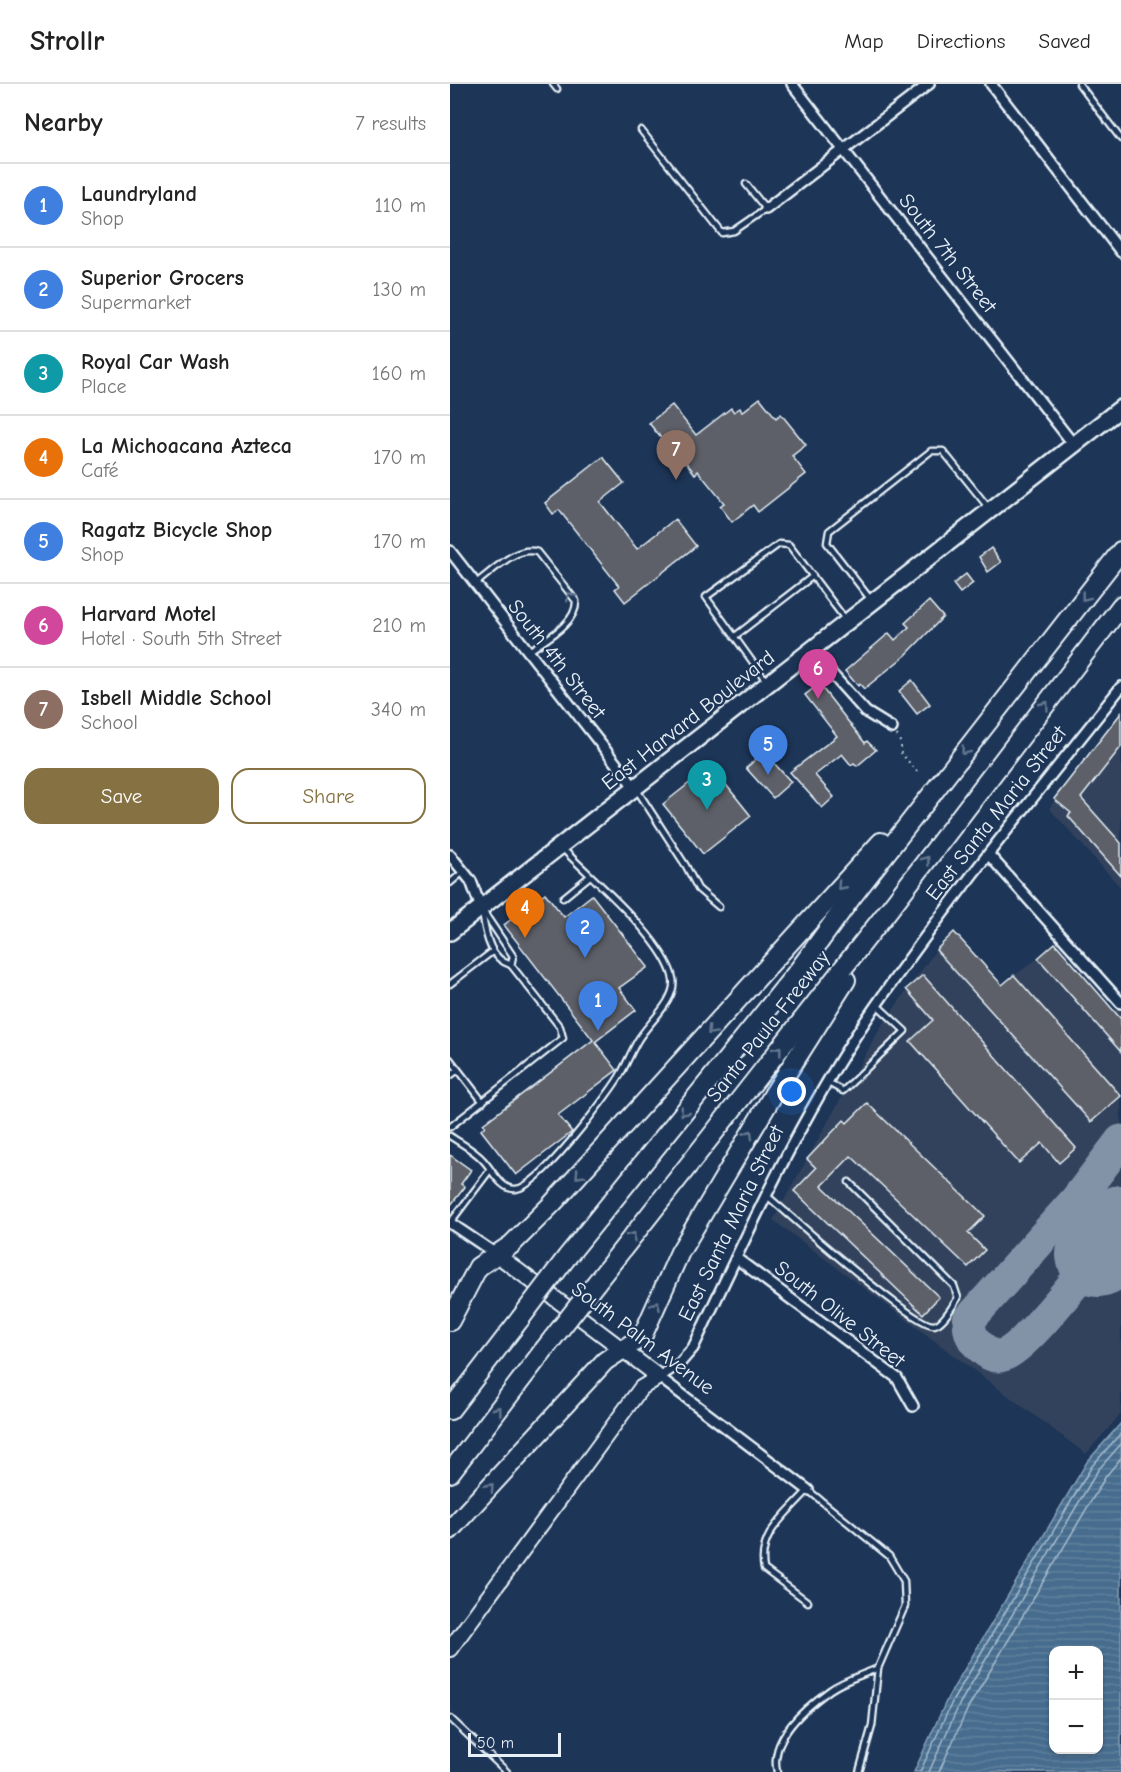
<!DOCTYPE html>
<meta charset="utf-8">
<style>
:root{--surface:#fff;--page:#f6f6f6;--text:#222;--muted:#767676;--line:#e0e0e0;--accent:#857141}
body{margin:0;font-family:"Comic Neue",sans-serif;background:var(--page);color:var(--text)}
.controls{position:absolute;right:18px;bottom:18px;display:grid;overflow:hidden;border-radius:12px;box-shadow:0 2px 4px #0004}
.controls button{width:54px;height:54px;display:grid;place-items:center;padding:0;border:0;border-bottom:2px solid var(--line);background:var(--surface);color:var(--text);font:30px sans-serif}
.scale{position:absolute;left:18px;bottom:15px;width:93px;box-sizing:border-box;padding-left:6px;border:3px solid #e8f1f8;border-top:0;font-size:16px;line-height:21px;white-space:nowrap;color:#e8f1f8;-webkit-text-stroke:4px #1d3557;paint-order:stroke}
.you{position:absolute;left:342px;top:1008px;width:21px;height:21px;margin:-15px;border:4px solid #fff;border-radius:50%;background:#1a73e8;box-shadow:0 0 0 9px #1a73e833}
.badge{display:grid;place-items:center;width:39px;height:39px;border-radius:50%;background:var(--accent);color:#fff;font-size:20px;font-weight:700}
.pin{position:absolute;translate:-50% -50px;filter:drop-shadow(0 2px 3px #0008)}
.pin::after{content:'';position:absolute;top:32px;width:21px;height:18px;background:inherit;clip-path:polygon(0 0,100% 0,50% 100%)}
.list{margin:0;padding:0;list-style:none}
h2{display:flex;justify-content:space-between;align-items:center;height:78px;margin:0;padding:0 24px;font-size:26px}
h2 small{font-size:20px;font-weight:400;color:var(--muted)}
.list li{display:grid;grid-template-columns:39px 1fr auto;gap:18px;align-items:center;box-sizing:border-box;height:84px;padding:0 24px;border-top:2px solid var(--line)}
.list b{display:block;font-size:22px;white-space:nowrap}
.list p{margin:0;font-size:20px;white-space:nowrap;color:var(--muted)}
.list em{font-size:20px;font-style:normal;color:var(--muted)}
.actions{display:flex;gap:12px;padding:18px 24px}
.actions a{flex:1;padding:14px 0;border:2px solid var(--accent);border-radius:18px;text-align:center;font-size:21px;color:var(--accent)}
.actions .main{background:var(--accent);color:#fff}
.map{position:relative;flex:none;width:671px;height:1688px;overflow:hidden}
header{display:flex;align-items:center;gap:36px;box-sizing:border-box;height:84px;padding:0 30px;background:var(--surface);border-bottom:2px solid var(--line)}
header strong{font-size:28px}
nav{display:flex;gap:33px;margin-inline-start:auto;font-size:21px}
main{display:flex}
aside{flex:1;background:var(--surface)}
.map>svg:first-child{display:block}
.built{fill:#30425c}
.water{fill:url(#water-rules);stroke:#87a1b8;stroke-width:1.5;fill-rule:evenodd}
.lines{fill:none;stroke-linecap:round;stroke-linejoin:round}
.shore{stroke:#a7bcce;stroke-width:1.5}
.taxiway{stroke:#8293a8;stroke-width:33}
.runway{stroke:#8293a8;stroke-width:84}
.building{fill:#5d6168;stroke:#e8f1f8;stroke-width:1.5}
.lane-casing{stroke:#e8f1f8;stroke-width:9}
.street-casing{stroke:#e8f1f8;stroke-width:14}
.secondary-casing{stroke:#e8f1f8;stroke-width:18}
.primary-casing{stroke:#e8f1f8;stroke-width:20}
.highway-casing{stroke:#e8f1f8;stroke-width:22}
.path{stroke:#e8f1f8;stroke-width:2;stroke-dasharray:1.5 4.5;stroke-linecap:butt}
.lane{stroke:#1d3557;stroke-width:4.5}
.street{stroke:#1d3557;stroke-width:9}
.secondary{stroke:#1d3557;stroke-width:14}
.primary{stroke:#1d3557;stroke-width:15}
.highway{stroke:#1d3557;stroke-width:18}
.highway-bridge-casing{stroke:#e8f1f8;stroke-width:22;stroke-linecap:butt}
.highway-bridge{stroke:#1d3557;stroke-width:18}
.oneway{stroke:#64778f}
.labels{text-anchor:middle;stroke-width:4.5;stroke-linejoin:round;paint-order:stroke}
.street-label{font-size:21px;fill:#e8f1f8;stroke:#1d3557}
</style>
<header>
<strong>Strollr</strong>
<nav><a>Map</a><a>Directions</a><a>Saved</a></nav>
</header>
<main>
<aside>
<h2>Nearby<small>7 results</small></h2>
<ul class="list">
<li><span class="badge" style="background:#3f7fe0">1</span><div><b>Laundryland</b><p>Shop</p></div><em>110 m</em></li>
<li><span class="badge" style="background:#3f7fe0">2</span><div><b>Superior Grocers</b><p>Supermarket</p></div><em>130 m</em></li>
<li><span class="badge" style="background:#0f9aa8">3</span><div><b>Royal Car Wash</b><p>Place</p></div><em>160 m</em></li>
<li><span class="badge" style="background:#e8710a">4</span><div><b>La Michoacana Azteca</b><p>Café</p></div><em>170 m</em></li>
<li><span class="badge" style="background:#3f7fe0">5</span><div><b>Ragatz Bicycle Shop</b><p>Shop</p></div><em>170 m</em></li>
<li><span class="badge" style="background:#d1479c">6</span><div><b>Harvard Motel</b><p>Hotel · South 5th Street</p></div><em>210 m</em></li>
<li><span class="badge" style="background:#8d6e63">7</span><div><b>Isbell Middle School</b><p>School</p></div><em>340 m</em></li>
</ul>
<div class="actions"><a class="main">Save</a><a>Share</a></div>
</aside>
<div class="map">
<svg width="671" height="1688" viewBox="0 0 671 1688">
<defs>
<pattern id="water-rules" width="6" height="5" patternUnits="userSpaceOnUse" patternTransform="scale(1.5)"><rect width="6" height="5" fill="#466c8e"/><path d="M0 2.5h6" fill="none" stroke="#61819f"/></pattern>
</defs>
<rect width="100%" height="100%" fill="#1d3557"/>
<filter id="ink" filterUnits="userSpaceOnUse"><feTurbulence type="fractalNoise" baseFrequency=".0167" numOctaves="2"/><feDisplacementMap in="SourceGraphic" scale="12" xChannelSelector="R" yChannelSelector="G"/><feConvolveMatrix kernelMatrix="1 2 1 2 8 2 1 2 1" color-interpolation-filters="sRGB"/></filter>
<g filter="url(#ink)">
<g class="built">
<polygon points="671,630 671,804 599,724"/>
<polygon points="505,850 552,901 588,874 664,927 671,921 671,1330 636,1370 323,1136 432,941 486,866"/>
</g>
<path class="water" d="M671 1339V1688H464L498 1613 637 1378ZM604 1566H648V1666H604Z"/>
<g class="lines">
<g class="shore">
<polyline points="470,1688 503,1616 642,1382 671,1349"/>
<polyline points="479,1688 510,1619 648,1386 671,1360"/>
<polyline points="489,1688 518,1624 656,1392 671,1374"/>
</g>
<path class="taxiway" d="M648 1171C630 1191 575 1265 553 1271 544 1274 538 1270 532 1264 522 1256 519 1248 519 1236L627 1115 671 1057"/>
<polyline class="runway" points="648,1171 671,1143"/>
</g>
<g class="building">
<polygon points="310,314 326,334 331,330 356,361 342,372 356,390 308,428 303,421 282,438 270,422 274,419 248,387 245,390 223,361 219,364 199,339 222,321 246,351 281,324 284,328 290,324 292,328"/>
<polygon points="153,373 174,399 150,418 187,465 225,435 246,462 175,518 165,505 169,502 109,426 103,430 95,419"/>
<polygon points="541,464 551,478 538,488 529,473"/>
<polygon points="516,490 523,499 510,509 503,500"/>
<polygon points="479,517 493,533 456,571 414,605 410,600 408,602 395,587 439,549 445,556 459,543 455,539"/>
<polygon points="462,596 480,620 467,630 449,607"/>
<polygon points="369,600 415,659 417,657 426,666 407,682 404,679 401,681 392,670 365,691 384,713 372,724 340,688 387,652 355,611"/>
<polygon points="671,629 671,663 631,714 671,759 671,792 618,732 621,729 604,715"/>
<polygon points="314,668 341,698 323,714 296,684"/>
<polygon points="261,682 301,732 253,770 213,720"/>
<polygon points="95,809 114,833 142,811 198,883 169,904 186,926 145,958 167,986 108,1031 122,1048 66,1091 31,1046 35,1042 33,1040 143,956 54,841"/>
<polygon points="504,848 552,901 564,891 671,1012 641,1038 486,866"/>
<polygon points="605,859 671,935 671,968 588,874"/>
<polygon points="473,891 626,1064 609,1079 592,1059 569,1079 460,957 483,936 456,905"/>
<polygon points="417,1019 535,1132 518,1149 535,1166 518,1183 401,1072 372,1102 489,1213 473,1230 344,1107 366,1084 357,1075 394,1036 397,1039"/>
<polygon points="0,1071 21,1086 11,1100 15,1103 0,1122"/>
</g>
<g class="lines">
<defs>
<g id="lane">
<polyline points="103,0 107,5"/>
<polyline points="629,0 671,55"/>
<polyline points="191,46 272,149 284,147 316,125 296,100"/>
<path d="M26 499C42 488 66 461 87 468L126 517C127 540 94 556 78 568"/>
<polyline points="421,516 377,459 379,447 481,367 493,367 538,423"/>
<polyline points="284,553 363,492"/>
<polyline points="317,598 256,513 329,460 339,461 395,535"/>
<polyline points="187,706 236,782 248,805 269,823"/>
<polyline points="0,799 13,788"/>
<polyline points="113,814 140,792"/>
<polyline points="33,827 63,872 61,881"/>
<polyline points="0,900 43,867"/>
<polyline points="0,975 33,1018"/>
<polyline points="0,992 8,986"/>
<polyline points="377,998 393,1007 455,947 426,920"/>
<path d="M0 1043 113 954 110 943 61 881C38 874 36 849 32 828"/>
<path d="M0 1052C10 1059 24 1066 33 1076 42 1085 50 1106 66 1105 89 1103 156 1014 169 993 176 981 181 968 188 956 198 939 227 916 223 895 215 855 141 794 112 764"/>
<path d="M316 1111C339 1130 464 1243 484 1241 493 1240 503 1221 508 1214L504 1202 399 1098"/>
<polyline points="0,1139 40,1086"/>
<path d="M358 1518 314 1485C307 1450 337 1430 358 1406L439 1472 454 1497 455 1522 428 1584 422 1642 409 1688"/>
<polyline points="0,1634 57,1688"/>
<path d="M327 1688C319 1654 355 1624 380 1606 394 1596 413 1591 428 1584"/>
</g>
<g id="street">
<polyline points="342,0 624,361"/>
<polyline points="541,0 671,168"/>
<polyline points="316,125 479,0"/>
<polyline points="0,467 185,704"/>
<polyline points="361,567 416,628 442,644"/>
<polyline points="0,771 21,797 31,824"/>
<polyline points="539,771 671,919"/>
<polyline points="0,1139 46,1170"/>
<polyline points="286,1174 447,1294 463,1322"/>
<path d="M358 1406 209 1293 230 1279 243 1264C299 1147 352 1027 427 920 503 810 589 707 671 603"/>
</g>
<polyline id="secondary" points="0,1565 191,1304 209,1293 46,1170"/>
<polyline id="primary" points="0,848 671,324"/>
<g id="highway">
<polyline points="117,1173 348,887 401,814 671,467"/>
<polyline points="146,1199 441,823 671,522"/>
<polyline points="0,1237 28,1183 61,1161 102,1120 431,758"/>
<polyline points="0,1326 70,1235"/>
<polyline points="0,1389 93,1267"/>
<polyline points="0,1446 155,1277 192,1253 230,1168 323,1011 396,896"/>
</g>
</defs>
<use href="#lane" class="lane-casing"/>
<use href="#street" class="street-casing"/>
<use href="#secondary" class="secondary-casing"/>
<use href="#primary" class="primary-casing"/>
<use href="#highway" class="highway-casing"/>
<g class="path">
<polyline points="447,651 451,660 451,669 469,690"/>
<polyline points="526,754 533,760"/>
</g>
<use href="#lane" class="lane"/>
<use href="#street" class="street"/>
<use href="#secondary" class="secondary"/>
<use href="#primary" class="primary"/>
<use href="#highway" class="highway"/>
<defs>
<g id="highway-bridge">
<polyline points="70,1235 117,1173"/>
<polyline points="93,1267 146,1199"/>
</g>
</defs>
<use href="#highway-bridge" class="highway-bridge-casing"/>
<use href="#highway-bridge" class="highway-bridge"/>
</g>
<defs><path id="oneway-chevron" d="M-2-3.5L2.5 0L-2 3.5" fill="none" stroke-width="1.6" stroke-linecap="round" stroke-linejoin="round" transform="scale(1.5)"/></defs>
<g class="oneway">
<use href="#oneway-chevron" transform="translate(120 512) rotate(-122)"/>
<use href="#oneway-chevron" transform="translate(635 513) rotate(128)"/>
<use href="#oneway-chevron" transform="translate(595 621) rotate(-53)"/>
<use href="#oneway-chevron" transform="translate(515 667) rotate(128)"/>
<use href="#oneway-chevron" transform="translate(476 776) rotate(-53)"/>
<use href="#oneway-chevron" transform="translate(391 802) rotate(132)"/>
<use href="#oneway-chevron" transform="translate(261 947) rotate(133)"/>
<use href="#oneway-chevron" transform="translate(328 966) rotate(-52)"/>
<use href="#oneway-chevron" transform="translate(234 1028) rotate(129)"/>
<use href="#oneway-chevron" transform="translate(299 1050) rotate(-59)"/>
<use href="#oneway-chevron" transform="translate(129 1091) rotate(133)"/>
<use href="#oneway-chevron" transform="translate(182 1152) rotate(-52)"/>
<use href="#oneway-chevron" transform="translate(206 1221) rotate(-66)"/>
<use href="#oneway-chevron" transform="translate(48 1326) rotate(-53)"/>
<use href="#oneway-chevron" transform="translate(40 1403) rotate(-48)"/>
</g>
</g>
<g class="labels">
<g class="street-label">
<text transform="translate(498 169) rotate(52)" y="7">South 7th Street</text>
<text transform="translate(107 575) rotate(52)" y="7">South 4th Street</text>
<text transform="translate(238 636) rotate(-38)" y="7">East Harvard Boulevard</text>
<text transform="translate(546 729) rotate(-52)" y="7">East Santa Maria Street</text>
<text transform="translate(318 942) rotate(-52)" y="7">Santa Paula Freeway</text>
<text transform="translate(281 1139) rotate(-64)" y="7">East Santa Maria Street</text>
<text transform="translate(390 1230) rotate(38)" y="7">South Olive Street</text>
<text transform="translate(193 1254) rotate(37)" y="7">South Palm Avenue</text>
</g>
</g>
</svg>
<div class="controls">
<button>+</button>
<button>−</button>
</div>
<div class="scale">50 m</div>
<div class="you"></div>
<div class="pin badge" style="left:148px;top:947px;background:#3f7fe0">1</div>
<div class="pin badge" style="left:135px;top:874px;background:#3f7fe0">2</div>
<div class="pin badge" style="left:257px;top:726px;background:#0f9aa8">3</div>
<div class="pin badge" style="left:75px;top:854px;background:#e8710a">4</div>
<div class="pin badge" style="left:318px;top:691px;background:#3f7fe0">5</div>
<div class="pin badge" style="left:368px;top:615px;background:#d1479c">6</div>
<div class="pin badge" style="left:226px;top:396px;background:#8d6e63">7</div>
</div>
</main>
